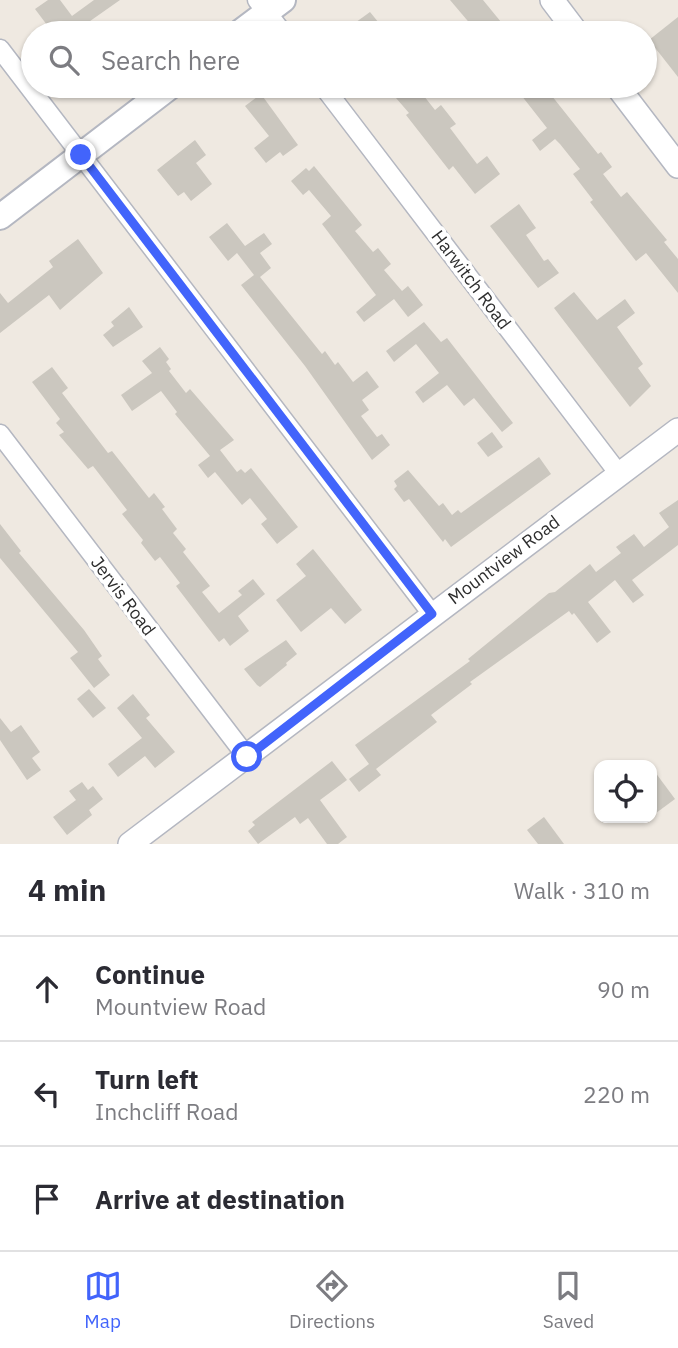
<!DOCTYPE html>
<meta charset="utf-8">
<style>
:root{--surface:#fff;--page:#f2f2f3;--text:#2b2b33;--muted:#7c7c81;--line:#e1e1e2;--accent:#4264fb}
body{margin:0;font-family:"IBM Plex Sans",sans-serif;background:var(--page);color:var(--text)}
.controls{position:absolute;right:21px;bottom:21px;display:grid;overflow:hidden;border-radius:14px;box-shadow:0 2px 5px #0004}
.controls button{width:63px;height:63px;display:grid;place-items:center;padding:0;border:0;border-bottom:2px solid var(--line);background:var(--surface);color:var(--text);font:35px sans-serif}
.stop{position:absolute;width:21px;height:21px;margin:-16px;border:5px solid #4264fb;border-radius:50%;background:#fff}
.stop.end{background:#4264fb;border-color:#fff;box-shadow:0 2px 7px #0008}
.list{margin:0;padding:0;list-style:none}
h2{display:flex;justify-content:space-between;align-items:center;height:91px;margin:0;padding:0 28px;font-size:30px}
h2 small{font-size:23px;font-weight:400;color:var(--muted)}
.list li{display:grid;grid-template-columns:46px 1fr auto;gap:21px;align-items:center;box-sizing:border-box;height:105px;padding:0 28px;border-top:2px solid var(--line)}
.list b{display:block;font-size:26px;white-space:nowrap}
.list p{margin:0;font-size:23px;white-space:nowrap;color:var(--muted)}
.list em{font-size:23px;font-style:normal;color:var(--muted)}
.icon{flex:none;width:38px;height:38px;fill:none;stroke:currentColor;stroke-width:2;stroke-linecap:round;stroke-linejoin:round}
.map{position:relative;flex:none;width:678px;height:844px;overflow:hidden}
.search{position:absolute;background:var(--surface);box-shadow:0 2px 5px #0004;left:21px;right:21px;top:21px;height:77px;display:flex;align-items:center;gap:18px;box-sizing:border-box;padding:0 24px;border-radius:38px;color:var(--muted);font-size:26px}
.sheet{height:406px;background:var(--surface)}
nav{display:flex;justify-content:space-around;align-items:center;box-sizing:border-box;height:98px;border-top:2px solid var(--line);background:var(--surface);font-size:19px;color:var(--muted)}
nav a{display:grid;justify-items:center;gap:4px}
nav .on{color:var(--accent)}
.map>svg:first-child{display:block}
.building{fill:#cbc7bf}
.lines{fill:none;stroke-linecap:round;stroke-linejoin:round}
.minor-casing{stroke:#b4b7c1;stroke-width:21}
.tertiary-casing{stroke:#b4b7c1;stroke-width:26}
.secondary-casing{stroke:#b4b7c1;stroke-width:28}
.minor{stroke:#fff;stroke-width:18}
.tertiary{stroke:#fff;stroke-width:23}
.secondary{stroke:#fff;stroke-width:24}
.route{stroke:#4264fb;stroke-width:9}
.labels{text-anchor:middle;stroke-width:7;stroke-linejoin:round;paint-order:stroke}
.street-label{font-size:18px;fill:#2e2e2e;stroke:#fff}
</style>
<div class="map">
<svg width="678" height="844" viewBox="0 0 678 844">
<rect width="100%" height="100%" fill="#efe9e1"/>
<g class="building">
<polygon points="48,0 60,0 72,16 94,0 120,0 83,26 89,33 53,33 35,9"/>
<polygon points="450,0 483,0 510,33 478,33"/>
<polygon points="370,12 387,33 341,33"/>
<polygon points="678,17 678,77 649,40"/>
<polygon points="412,86 416,86 435,110 441,105 456,124 450,128 477,164 487,156 500,174 475,194 453,166 449,170 406,115 409,113 396,98"/>
<polygon points="514,86 544,86 598,154 601,152 612,167 603,174 621,197 627,192 667,240 664,242 678,259 678,293 646,253 636,261 590,202 593,200 573,174 580,169 560,144 555,139 540,151 532,140 547,128"/>
<polygon points="261,94 298,145 283,156 280,152 266,163 254,148 269,136 245,106"/>
<polygon points="195,140 206,155 196,163 212,184 191,201 184,192 178,196 157,170"/>
<polygon points="314,166 362,225 355,231 373,252 378,248 391,264 384,270 402,291 408,286 423,305 408,317 394,299 364,322 356,312 376,295 322,224 331,216 309,190 303,195 291,181 306,168 309,171"/>
<polygon points="519,204 536,228 526,235 544,261 548,259 559,273 538,288 490,226"/>
<polygon points="227,223 245,246 264,233 272,244 260,253 271,268 260,277 322,354 325,351 335,365 338,362 353,382 367,371 379,387 362,400 369,410 361,416 377,437 382,434 390,445 372,460 305,366 241,285 254,275 237,253 228,261 209,237"/>
<polygon points="78,239 103,273 60,310 49,295 0,333 0,293 8,303 53,267 49,261"/>
<polygon points="574,292 597,320 625,299 635,313 617,327 643,364 638,368 651,386 630,407 554,308"/>
<polygon points="129,307 143,327 113,347 103,335 114,326 111,322"/>
<polygon points="424,322 441,342 447,338 513,423 502,432 474,398 464,406 447,385 423,403 415,392 439,373 416,344 394,362 386,351"/>
<polygon points="160,347 169,359 166,362 171,369 169,371 186,393 190,389 234,440 220,450 237,472 241,469 245,473 251,468 298,527 277,544 261,524 267,519 250,498 242,505 215,472 208,478 198,465 210,456 175,414 177,412 161,391 132,411 121,395 152,373 142,361"/>
<polygon points="52,367 68,388 62,393 108,453 112,451 149,498 154,493 165,507 162,509 177,529 173,533 186,549 183,552 210,586 202,592 219,613 242,595 238,591 253,579 265,594 238,616 249,631 230,646 224,638 219,642 205,624 176,586 180,583 160,557 155,561 141,543 143,540 122,514 127,510 93,466 88,469 59,435 64,432 56,423 60,419 32,382"/>
<polygon points="492,432 503,447 488,457 477,443"/>
<polygon points="539,457 551,474 451,547 445,539 443,542 409,499 404,502 394,489 397,486 394,481 408,470 439,506 443,503 452,515 458,510 461,513"/>
<polygon points="678,500 678,545 632,580 644,595 633,603 615,580 588,602 611,632 597,643 574,613 572,615 569,611 470,682 472,684 431,715 437,722 376,769 381,775 359,792 349,779 369,764 355,745 470,661 468,659 549,593 555,592 590,564 596,572 621,553 616,547 634,534 644,547 669,527 659,513"/>
<polygon points="0,524 21,551 19,553 84,630 102,656 98,659 110,675 94,688 70,658 78,652 0,558"/>
<polygon points="313,549 362,610 345,624 331,608 301,632 276,600 306,576 296,564"/>
<polygon points="286,640 297,654 286,663 287,665 260,687 257,685 244,669"/>
<polygon points="89,689 106,708 93,718 77,699"/>
<polygon points="133,694 150,715 146,718 175,752 155,768 145,756 118,777 108,764 142,738 117,708"/>
<polygon points="0,718 11,732 21,725 40,752 32,758 41,770 27,780 0,740"/>
<polygon points="332,761 347,780 320,800 347,837 338,844 327,844 308,818 300,824 295,817 258,844 248,831 255,825 252,822"/>
<polygon points="652,768 675,799 652,816"/>
<polygon points="82,782 88,790 93,786 103,799 89,810 92,815 67,835 53,817 76,800 69,791"/>
<polygon points="544,817 564,844 538,844 527,830"/>
</g>
<g class="lines">
<defs>
<g id="minor">
<polyline points="257,0 283,33"/>
<polyline points="0,49 432,614"/>
<polyline points="323,86 619,474"/>
<polyline points="0,434 247,757"/>
</g>
<g id="tertiary">
<polyline points="552,0 577,33"/>
<polyline points="617,86 678,166"/>
<polyline points="130,844 678,430"/>
</g>
<g id="secondary">
<polyline points="239,33 283,0"/>
<polyline points="0,217 171,86"/>
</g>
</defs>
<use href="#minor" class="minor-casing"/>
<use href="#tertiary" class="tertiary-casing"/>
<use href="#secondary" class="secondary-casing"/>
<use href="#minor" class="minor"/>
<use href="#tertiary" class="tertiary"/>
<use href="#secondary" class="secondary"/>
</g>
<g class="lines">
<polyline class="route" points="81,155 432,614 247,757"/>
</g>
<g class="labels">
<g class="street-label">
<text transform="translate(471 280) rotate(53)" y="6">Harwitch Road</text>
<text transform="translate(504 560) rotate(-37)" y="6">Mountview Road</text>
<text transform="translate(123 596) rotate(53)" y="6">Jervis Road</text>
</g>
</g>
</svg>
<div class="controls">
<button><svg class="icon" aria-label="locate" viewBox="0 0 24 24"><circle cx="12" cy="12" r="6"/><path d="M12 2v4M12 18v4M2 12h4M18 12h4"/></svg></button>
</div>
<div class="stop" style="left:247px;top:757px"></div>
<div class="stop end" style="left:81px;top:155px"></div>
<div class="search"><svg class="icon" aria-label="search" viewBox="0 0 24 24"><circle cx="10" cy="10" r="6"/><path d="M15 15l6 6"/></svg>Search here</div>
</div>
<section class="sheet">
<h2>4 min<small>Walk · 310 m</small></h2>
<ul class="list">
<li><svg class="icon" aria-label="ahead" viewBox="0 0 24 24"><path d="M12 20V5M6 11l6-6 6 6"/></svg><div><b>Continue</b><p>Mountview Road</p></div><em>90 m</em></li>
<li><svg class="icon" aria-label="left" viewBox="0 0 24 24"><path d="M17 20v-9H6M10 6l-5 5 5 5"/></svg><div><b>Turn left</b><p>Inchcliff Road</p></div><em>220 m</em></li>
<li><svg class="icon" aria-label="arrive" viewBox="0 0 24 24"><path d="M6 21V4h12l-3 4 3 4H6"/></svg><div><b>Arrive at destination</b></div></li>
</ul>
</section>
<nav>
<a class="on"><svg class="icon" aria-label="map" viewBox="0 0 24 24"><path d="M3 6l6-2 6 2 6-2v14l-6 2-6-2-6 2zM9 4v14M15 6v14"/></svg>Map</a>
<a><svg class="icon" aria-label="directions" viewBox="0 0 24 24"><path d="M12 3l9 9-9 9-9-9zM9 14v-3h6M13 9l2 2-2 2"/></svg>Directions</a>
<a><svg class="icon" aria-label="saved" viewBox="0 0 24 24"><path d="M7 4h10v16l-5-4-5 4z"/></svg>Saved</a>
</nav>
